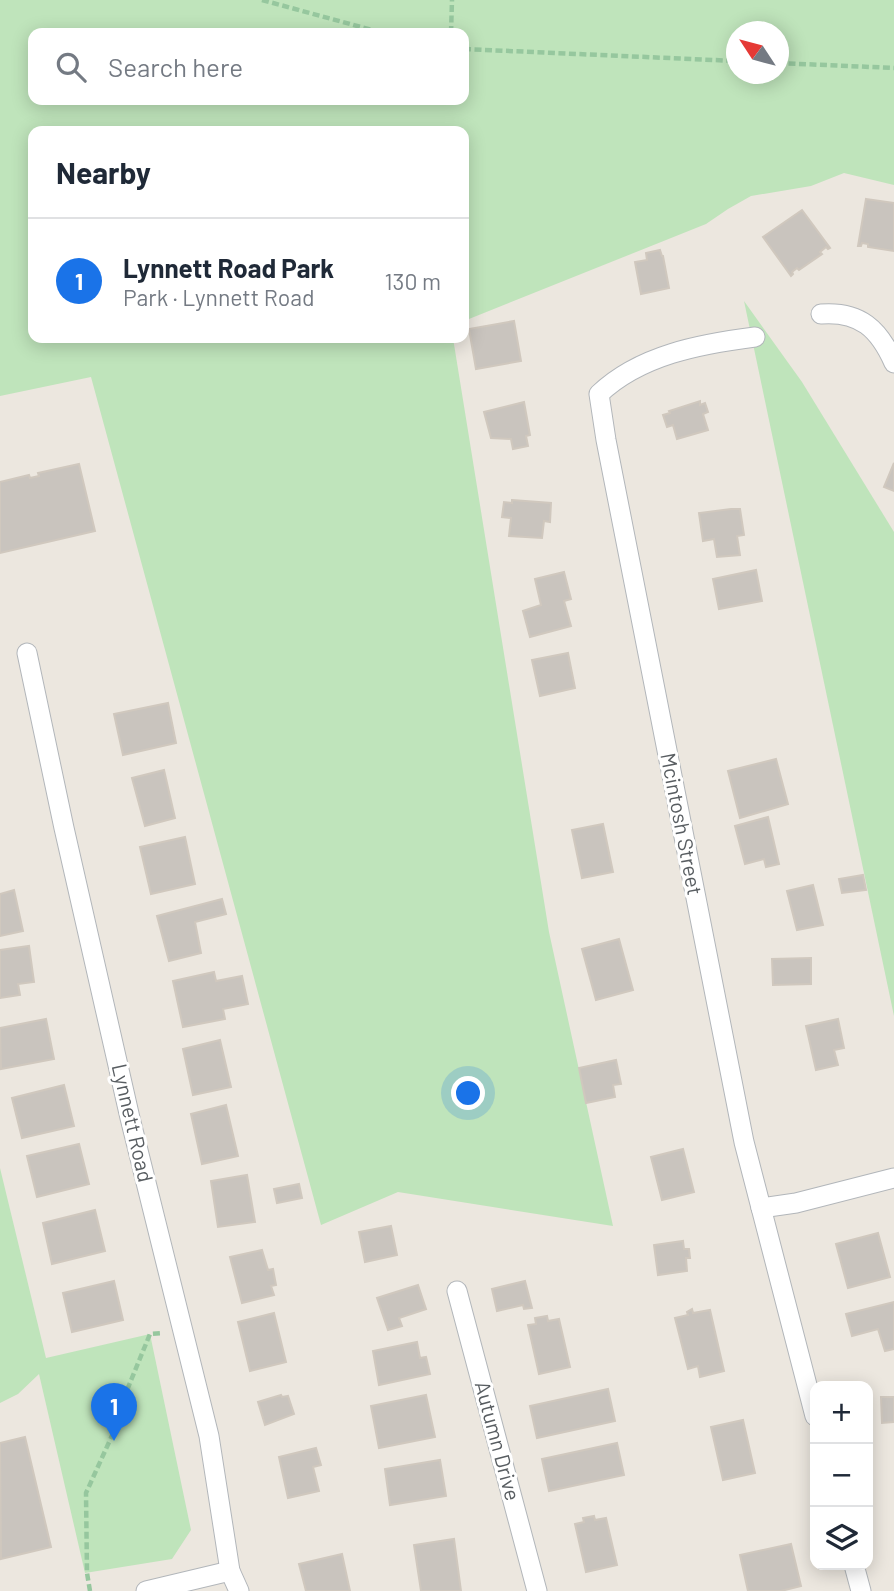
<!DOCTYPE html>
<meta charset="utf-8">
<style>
:root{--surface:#fff;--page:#f2f2f3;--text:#1f2937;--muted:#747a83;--line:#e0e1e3;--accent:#1a73e8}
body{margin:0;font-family:Barlow,sans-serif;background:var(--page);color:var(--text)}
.controls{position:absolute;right:21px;bottom:21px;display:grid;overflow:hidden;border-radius:14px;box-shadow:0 4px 18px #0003}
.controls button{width:63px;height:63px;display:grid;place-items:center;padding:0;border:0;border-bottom:2px solid var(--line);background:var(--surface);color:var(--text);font:35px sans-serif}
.compass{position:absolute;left:726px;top:21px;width:63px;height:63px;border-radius:50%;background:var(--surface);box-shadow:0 4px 18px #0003;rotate:306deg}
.you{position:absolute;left:469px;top:1094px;width:24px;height:24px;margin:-18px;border:5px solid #fff;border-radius:50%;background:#1a73e8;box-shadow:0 0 0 10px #1a73e833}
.badge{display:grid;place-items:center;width:46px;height:46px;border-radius:50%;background:var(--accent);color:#fff;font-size:23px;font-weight:700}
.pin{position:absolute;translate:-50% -58px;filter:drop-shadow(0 2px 4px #0008)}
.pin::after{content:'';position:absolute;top:37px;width:24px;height:21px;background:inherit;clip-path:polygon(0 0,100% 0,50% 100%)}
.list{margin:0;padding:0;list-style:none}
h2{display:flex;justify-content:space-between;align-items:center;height:91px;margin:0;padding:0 28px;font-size:30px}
h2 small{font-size:23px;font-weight:400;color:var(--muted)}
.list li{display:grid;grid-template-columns:46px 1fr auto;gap:21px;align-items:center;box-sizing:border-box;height:126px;padding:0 28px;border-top:2px solid var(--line)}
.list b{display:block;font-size:26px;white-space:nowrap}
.list p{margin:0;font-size:23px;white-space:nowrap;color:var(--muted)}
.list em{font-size:23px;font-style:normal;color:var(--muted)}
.icon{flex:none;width:38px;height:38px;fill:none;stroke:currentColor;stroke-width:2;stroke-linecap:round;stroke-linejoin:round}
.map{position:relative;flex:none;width:894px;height:1591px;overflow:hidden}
.search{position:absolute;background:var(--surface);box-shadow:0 4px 18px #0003;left:28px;top:28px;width:441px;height:77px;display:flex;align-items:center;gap:18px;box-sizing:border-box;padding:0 24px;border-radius:14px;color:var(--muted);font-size:26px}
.panel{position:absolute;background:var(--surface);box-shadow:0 4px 18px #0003;left:28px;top:126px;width:441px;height:217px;border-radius:14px}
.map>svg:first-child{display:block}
.green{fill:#bfe4bb;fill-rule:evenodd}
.building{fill:#c9c4be;stroke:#d0c8be;stroke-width:2}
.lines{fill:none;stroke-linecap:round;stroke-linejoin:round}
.street-casing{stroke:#b2b6ba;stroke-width:21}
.path{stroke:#96c79e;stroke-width:4.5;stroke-dasharray:7 3.5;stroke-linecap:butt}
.street{stroke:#fff;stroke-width:19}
.labels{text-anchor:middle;stroke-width:6;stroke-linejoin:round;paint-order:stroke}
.street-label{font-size:21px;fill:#585d61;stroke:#fff}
</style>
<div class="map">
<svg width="894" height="1591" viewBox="0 0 894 1591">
<rect width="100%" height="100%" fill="#ece7df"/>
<g class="green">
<path d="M0 0H894V185L844 173 811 186 751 196 728 209 706 224 464 321V131H33V338H453L549 932 613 1226 398 1192 321 1225 91 377 0 396ZM736 32H778V74H736ZM33 33H464V100H33Z"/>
<polygon points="744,301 802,382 894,532 894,1016"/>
<polygon points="0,1168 46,1358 150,1334 191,1530 172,1559 85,1573 39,1374 18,1394 0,1403"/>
</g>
<g class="building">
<polygon points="866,199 894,203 894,251 868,247 868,244 862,243 861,246 858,246"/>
<polygon points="802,210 830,248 828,249 826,247 820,252 822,254 799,270 797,268 792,272 793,274 791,276 763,237"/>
<polygon points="660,250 662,256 663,256 669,288 641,294 635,262 647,260 646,253"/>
<polygon points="514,321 521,361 476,369 469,329"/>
<polygon points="700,401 700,405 705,403 708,412 703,414 708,430 677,439 673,425 667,427 663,415 670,413 669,411"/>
<polygon points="524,402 530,435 526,436 528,446 513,449 511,439 491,438 484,412"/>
<polygon points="894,463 894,491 884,487"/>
<polygon points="79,464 95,531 0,553 0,482 29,475 30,478 39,476 38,473"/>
<polygon points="512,500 551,503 550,522 544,521 542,538 509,536 511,518 502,517 504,502 512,503"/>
<polygon points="731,509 740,509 744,535 737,536 740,555 717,557 714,539 703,541 699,513"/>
<polygon points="756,570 762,601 719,609 713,579"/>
<polygon points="564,572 571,599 564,601 571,626 530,637 523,611 541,605 535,579"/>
<polygon points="568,653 575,688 540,696 532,660"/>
<polygon points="168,703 176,743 123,755 114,714"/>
<polygon points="776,759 788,804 740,818 728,771"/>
<polygon points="164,770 175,818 145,826 132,778"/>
<polygon points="768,817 779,864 766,867 764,859 745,864 735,826"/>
<polygon points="603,824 613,872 582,878 572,830"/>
<polygon points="185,837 195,884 151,894 140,847"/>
<polygon points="863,875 866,890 842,893 839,879"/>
<polygon points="813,885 823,925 797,930 787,891"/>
<polygon points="14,890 23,931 0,936 0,894"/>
<polygon points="222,899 226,914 195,922 201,953 169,961 157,916"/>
<polygon points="619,939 633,990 596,1000 582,949"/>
<polygon points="29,946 34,982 18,984 20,995 0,998 0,950"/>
<polygon points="811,958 811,984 773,985 772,959"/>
<polygon points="214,972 216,981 242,976 248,1004 223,1009 225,1019 183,1027 173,981"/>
<polygon points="46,1019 54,1059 1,1069 0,1028"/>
<polygon points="838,1019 844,1048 834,1050 838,1065 816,1070 806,1026"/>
<polygon points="220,1040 231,1087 193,1095 183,1049"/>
<polygon points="616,1060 621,1084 613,1085 615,1097 586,1103 579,1068"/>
<polygon points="64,1085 74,1126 22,1138 12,1098"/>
<polygon points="226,1105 238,1156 202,1164 191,1114"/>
<polygon points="79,1144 89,1184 37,1197 27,1156"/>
<polygon points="683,1149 694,1192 662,1200 651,1157"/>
<polygon points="247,1175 255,1222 218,1227 211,1181"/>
<polygon points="299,1184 302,1198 277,1203 274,1189"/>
<polygon points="95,1210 105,1251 52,1264 43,1223"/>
<polygon points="391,1226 397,1255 365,1262 359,1232"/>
<polygon points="878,1233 890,1277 848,1288 836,1244"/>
<polygon points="683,1241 684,1249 689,1249 690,1258 686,1258 687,1271 658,1275 654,1245"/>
<polygon points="262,1250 268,1270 273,1269 276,1285 271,1286 274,1295 242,1303 230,1257"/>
<polygon points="114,1281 123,1320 72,1332 63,1293"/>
<polygon points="525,1281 532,1308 524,1309 523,1305 497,1311 492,1289"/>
<polygon points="418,1285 426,1309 399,1318 402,1326 388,1330 377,1298"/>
<polygon points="894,1302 894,1349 885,1351 878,1329 852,1336 846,1314"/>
<polygon points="692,1309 693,1313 710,1310 724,1371 700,1377 698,1366 688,1369 675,1318 688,1315 687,1312"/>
<polygon points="274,1313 286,1362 250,1371 238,1322"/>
<polygon points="547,1316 548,1321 559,1319 570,1367 539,1374 528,1325 536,1324 535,1318"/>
<polygon points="417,1342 420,1358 426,1357 430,1374 379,1385 373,1351"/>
<polygon points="608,1389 615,1421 537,1438 530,1406"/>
<polygon points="281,1395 282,1397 288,1396 294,1414 265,1425 258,1402"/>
<polygon points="426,1395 435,1437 379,1448 371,1406"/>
<polygon points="881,1397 894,1397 894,1422 882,1423"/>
<polygon points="743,1420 755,1473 723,1480 711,1427"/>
<polygon points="25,1437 51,1547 1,1559 0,1443"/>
<polygon points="617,1443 624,1475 549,1491 542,1459"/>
<polygon points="316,1448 321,1465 313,1467 319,1491 288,1498 279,1457"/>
<polygon points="440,1460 446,1496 390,1505 385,1469"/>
<polygon points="594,1516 595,1520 606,1518 617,1565 586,1572 575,1524 584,1522 583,1518"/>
<polygon points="454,1539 461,1591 421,1591 414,1545"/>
<polygon points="791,1544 801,1586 781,1591 748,1591 740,1555"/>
<polygon points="342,1554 350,1591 306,1591 299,1564"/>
</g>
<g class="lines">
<defs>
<g id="street">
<path d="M821 314C860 311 879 329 894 363"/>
<path d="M755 337C700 344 640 355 599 394L606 440 744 1142 815 1416"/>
<polyline points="27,653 64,828 130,1118 209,1436 230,1571 239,1591"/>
<polyline points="761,1208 796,1203 894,1178"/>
<polyline points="457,1291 537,1591"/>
<polyline points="854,1565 861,1591"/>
<polyline points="146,1591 230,1571"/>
</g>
</defs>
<use href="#street" class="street-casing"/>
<g class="path">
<polyline points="262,0 383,33"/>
<polyline points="451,33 452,0"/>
<polyline points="464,49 736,61"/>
<polyline points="778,63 894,68"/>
<polyline points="90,1591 87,1573 86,1493 120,1418 125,1395 150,1334 163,1333"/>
</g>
<use href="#street" class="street"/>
</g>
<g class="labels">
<g class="street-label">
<text transform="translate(681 824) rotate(79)" y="7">Mcintosh Street</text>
<text transform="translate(132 1123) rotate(77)" y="7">Lynnett Road</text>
<text transform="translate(497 1441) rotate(75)" y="7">Autumn Drive</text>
</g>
</g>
</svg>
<div class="controls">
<button>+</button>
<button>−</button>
<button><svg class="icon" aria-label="layers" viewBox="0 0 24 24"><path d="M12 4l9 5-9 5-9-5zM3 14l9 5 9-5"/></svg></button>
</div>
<svg class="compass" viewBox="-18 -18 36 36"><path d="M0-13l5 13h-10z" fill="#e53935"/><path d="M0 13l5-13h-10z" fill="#747a83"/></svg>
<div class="you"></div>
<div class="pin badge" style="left:114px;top:1441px">1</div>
<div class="search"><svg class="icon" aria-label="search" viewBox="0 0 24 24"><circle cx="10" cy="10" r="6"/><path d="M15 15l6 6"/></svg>Search here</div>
<section class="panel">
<h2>Nearby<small></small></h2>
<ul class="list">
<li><span class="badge">1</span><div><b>Lynnett Road Park</b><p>Park · Lynnett Road</p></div><em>130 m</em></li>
</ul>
</section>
</div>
